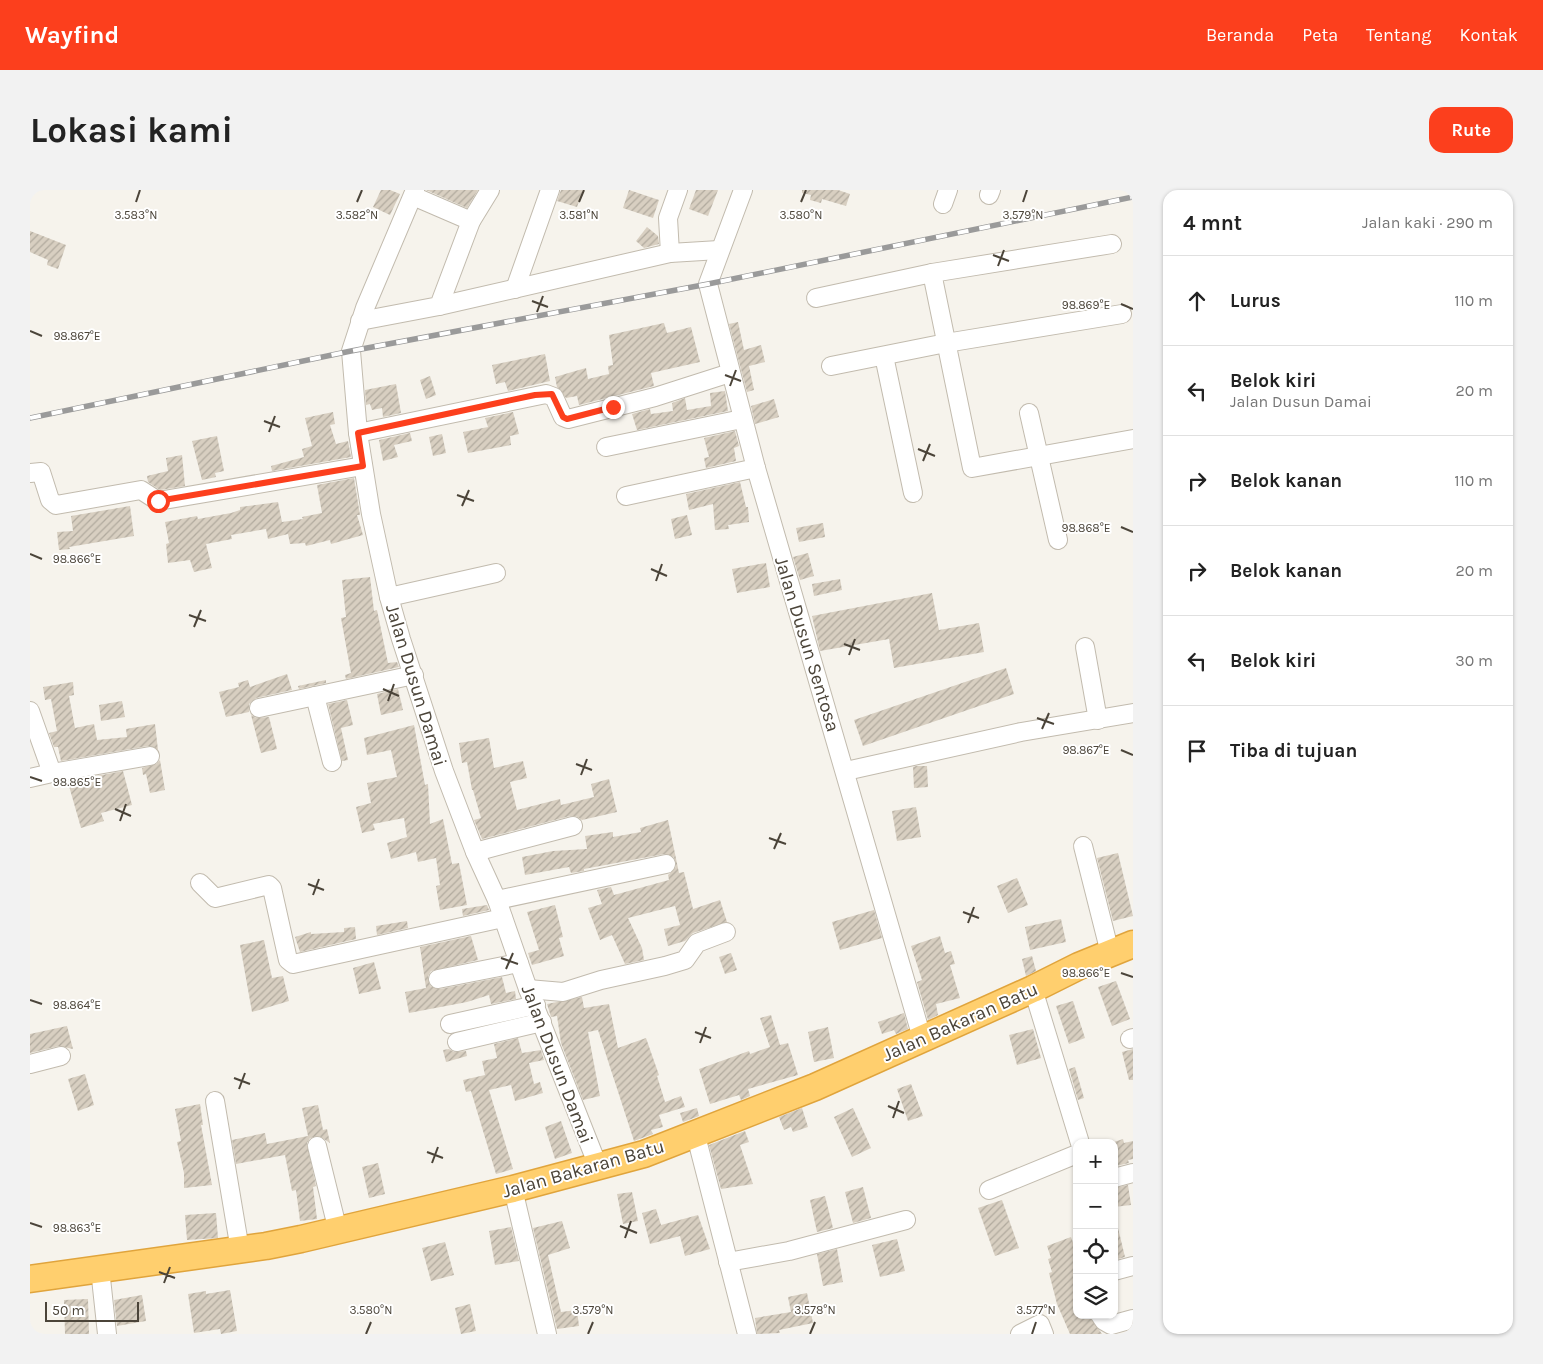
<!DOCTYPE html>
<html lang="id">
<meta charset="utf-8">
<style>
:root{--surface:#fff;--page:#f2f2f2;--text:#222;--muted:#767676;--line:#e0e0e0;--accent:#fc3f1d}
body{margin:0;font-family:Karla,sans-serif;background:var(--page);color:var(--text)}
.controls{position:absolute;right:15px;bottom:15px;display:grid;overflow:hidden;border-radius:10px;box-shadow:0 1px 4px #0004}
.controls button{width:45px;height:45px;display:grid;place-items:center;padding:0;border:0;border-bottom:1px solid var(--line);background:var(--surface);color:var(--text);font:25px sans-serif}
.scale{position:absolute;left:15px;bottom:12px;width:94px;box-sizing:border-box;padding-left:5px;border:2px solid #4b4439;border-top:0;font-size:14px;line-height:18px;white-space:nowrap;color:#4b4439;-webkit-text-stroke:4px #fff;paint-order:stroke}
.stop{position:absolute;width:15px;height:15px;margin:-11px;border:4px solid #fc3f1d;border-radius:50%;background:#fff}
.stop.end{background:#fc3f1d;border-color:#fff;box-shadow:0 1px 5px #0008}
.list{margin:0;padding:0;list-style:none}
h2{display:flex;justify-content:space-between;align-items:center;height:65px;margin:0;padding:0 20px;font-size:21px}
h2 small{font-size:16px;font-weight:400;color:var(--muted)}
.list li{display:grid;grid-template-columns:32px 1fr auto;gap:15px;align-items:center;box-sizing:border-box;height:90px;padding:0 20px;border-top:1px solid var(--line)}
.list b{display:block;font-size:19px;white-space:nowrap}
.list p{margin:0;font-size:16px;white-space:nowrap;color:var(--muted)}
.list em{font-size:16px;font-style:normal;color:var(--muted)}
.icon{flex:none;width:28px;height:28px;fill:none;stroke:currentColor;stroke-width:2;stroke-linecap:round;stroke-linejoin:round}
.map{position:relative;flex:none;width:1103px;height:1144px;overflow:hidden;border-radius:15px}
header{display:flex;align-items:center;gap:30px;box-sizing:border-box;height:70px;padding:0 25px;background:var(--accent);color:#fff}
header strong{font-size:24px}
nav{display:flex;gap:28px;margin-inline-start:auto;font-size:18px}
.intro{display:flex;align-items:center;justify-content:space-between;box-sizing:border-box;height:120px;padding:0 30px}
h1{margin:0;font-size:35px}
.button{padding:12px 22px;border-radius:15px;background:var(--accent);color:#fff;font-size:18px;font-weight:700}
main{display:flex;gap:30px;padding:0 30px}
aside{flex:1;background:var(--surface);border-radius:15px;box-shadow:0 1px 4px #0004}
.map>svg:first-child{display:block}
.building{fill:url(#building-hatch)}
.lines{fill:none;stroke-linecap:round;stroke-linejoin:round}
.minor-casing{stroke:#c2bbae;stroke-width:20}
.highway-casing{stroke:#e0a43c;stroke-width:29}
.minor{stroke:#fff;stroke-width:18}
.highway{stroke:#ffcf6e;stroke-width:26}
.rail-casing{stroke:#9a9a9a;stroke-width:5.5}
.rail{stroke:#fff;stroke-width:4;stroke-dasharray:11;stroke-linecap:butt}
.route{stroke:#fc3f1d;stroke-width:6}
.ticks{fill:none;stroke:#4b4439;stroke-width:2}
.labels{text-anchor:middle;stroke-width:4;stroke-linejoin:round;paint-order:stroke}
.street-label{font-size:19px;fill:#4b4439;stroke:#fff}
.ticks-label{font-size:12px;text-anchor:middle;fill:#4b4439;stroke:#fff;stroke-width:4;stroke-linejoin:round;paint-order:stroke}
</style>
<header>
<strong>Wayfind</strong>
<nav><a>Beranda</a><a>Peta</a><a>Tentang</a><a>Kontak</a></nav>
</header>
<div class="intro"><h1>Lokasi kami</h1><a class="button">Rute</a></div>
<main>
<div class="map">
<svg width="1103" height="1144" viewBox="0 0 1103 1144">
<defs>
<pattern id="building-hatch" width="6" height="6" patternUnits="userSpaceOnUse" patternTransform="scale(1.25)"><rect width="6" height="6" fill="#d8cfc1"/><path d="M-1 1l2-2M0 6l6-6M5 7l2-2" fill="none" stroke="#b1aa9e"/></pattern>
</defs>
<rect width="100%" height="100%" fill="#f6f3ec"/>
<g class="building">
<polygon points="351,0 360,0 370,4 360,25 343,17"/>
<polygon points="396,0 448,0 437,18"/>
<polygon points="531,0 553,0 547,17 527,11"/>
<polygon points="599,0 629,10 623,28 593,18"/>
<polygon points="666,0 688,0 678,26 659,19"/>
<polygon points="772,0 808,0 820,4 816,16 792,9 791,13 780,10 781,5 772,3"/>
<polygon points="617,37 628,46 629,54 614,58 606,51"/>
<polygon points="0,41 36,55 28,79 17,75 18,70 0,62"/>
<polygon points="708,132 714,160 731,155 735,172 719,176 724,200 717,202 699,134"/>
<polygon points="634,133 637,143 661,137 670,172 621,183 624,196 549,215 547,206 536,208 527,197 525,187 542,182 556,178 558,189 579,184 578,176 583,175 579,145"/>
<polygon points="515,164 520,191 478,201 475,192 466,194 462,175"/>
<polygon points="400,186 406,205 396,209 390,190"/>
<polygon points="366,194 371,223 353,227 352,218 342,220 340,214 336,215 335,200"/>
<polygon points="695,201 698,221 607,240 602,224 620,219 621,224 643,221 642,213 655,208 657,220 681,216 680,203"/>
<polygon points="744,209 749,227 725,234 721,216"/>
<polygon points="303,222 305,234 300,235 306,254 318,251 321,267 242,281 241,276 274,267 272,259 282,256 275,228"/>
<polygon points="483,222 489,244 480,246 481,255 438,263 433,242 458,237 455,228"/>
<polygon points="705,241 709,256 704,258 706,271 676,278 674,268 679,267 674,248"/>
<polygon points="380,243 382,251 364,255 368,267 353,271 349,250"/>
<polygon points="412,244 416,263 403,266 399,247"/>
<polygon points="187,246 194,281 185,283 186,287 172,290 162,251"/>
<polygon points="152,265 155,296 130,300 118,292 117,286 138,281 136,268"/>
<polygon points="324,288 330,325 327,325 333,345 301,354 300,350 276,356 275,353 260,354 258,344 238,349 236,339 201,345 202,349 176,354 182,378 164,382 160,370 138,373 136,354 139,353 135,332 167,326 168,329 201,323 210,320 210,317 248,312 252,332 273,329 272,327 292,323 287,295"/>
<polygon points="710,292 716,317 718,317 719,332 698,335 699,339 685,340 683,314 659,320 656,304"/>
<polygon points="100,316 104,346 39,357 40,359 29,360 27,342 43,341 41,326"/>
<polygon points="657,325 662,345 645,349 641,329"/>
<polygon points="793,333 795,347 769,352 766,338"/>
<polygon points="778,363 784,386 770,390 763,367"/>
<polygon points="736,373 740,397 707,403 702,379"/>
<polygon points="340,387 344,421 347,420 358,473 367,472 369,477 316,489 315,485 321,483 311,428 316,427 312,390"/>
<polygon points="810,389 812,400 784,406 782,394"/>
<polygon points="902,403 909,440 949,433 954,462 864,478 859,449 790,461 782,426"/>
<polygon points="976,478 984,504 833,556 824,530"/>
<polygon points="257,484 262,500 226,508 219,514 219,522 196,527 189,502 209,497 208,493 218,490 220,497"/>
<polygon points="296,490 296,493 269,499 268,496"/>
<polygon points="43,492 44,505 39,506 45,538 64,534 67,550 97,547 96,539 125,534 128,560 118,556 31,571 28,557 24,557 19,543 27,541 21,509 15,510 13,497"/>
<polygon points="368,499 373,520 351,525 347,504"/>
<polygon points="317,510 323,535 311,538 318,570 312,571 298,514"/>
<polygon points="92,511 95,527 71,531 69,515"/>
<polygon points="221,525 226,528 239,527 247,559 231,563"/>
<polygon points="384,535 395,595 398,594 400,634 413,629 422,674 429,673 437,715 410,720 406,696 410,695 406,668 388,672 386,662 361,669 357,653 377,647 374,628 343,634 345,640 332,643 326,617 341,613 337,593 367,587 361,560 337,565 334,548"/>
<polygon points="459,548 464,578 493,571 497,588 480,592 487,620 530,609 531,615 564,607 561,594 579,589 587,622 552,630 546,626 540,626 452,649 444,630 451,628 443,600 442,600 437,572 432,573 429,553"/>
<polygon points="130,570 135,600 120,603 116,584 113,585 112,578 126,574"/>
<polygon points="886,576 897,576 898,597 884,598 883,577"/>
<polygon points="93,581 102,615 71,623 74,631 51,638 39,596 67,591 67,586"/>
<polygon points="886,617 891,647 867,651 862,621"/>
<polygon points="638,630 649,683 654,682 663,719 690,710 697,732 663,743 655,751 638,756 634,739 650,735 645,716 598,728 612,758 614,770 595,774 582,745 570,750 558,718 572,714 567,700 581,697 584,705 639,690 638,685 646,677 644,667 634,664 554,679 554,681 541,683 539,677 495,685 492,667 523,661 557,659 555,646 583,642 583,647 611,642 610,638"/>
<polygon points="1088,663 1103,726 1083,731 1067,668"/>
<polygon points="987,688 998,715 978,723 967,696"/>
<polygon points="457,715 459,720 433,726 432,719"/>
<polygon points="525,715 533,747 529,748 534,766 502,775 498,763 509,760 497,722"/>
<polygon points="844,720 852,748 810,760 802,732"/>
<polygon points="1031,729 1036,752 1000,760 995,737"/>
<polygon points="377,731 378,738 347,745 346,736"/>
<polygon points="325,737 326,749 270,762 265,747 281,742 281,744 314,742 314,738"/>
<polygon points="441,746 448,770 401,781 398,786 400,796 410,799 472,787 476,803 485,801 486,809 461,814 459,805 437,812 379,823 375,802 396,798 390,757"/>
<polygon points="910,746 915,763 921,761 925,774 920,775 930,808 906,814 908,825 898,830 887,792 892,790 881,756"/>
<polygon points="234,750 242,788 253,786 259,811 222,822 210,755"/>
<polygon points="701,763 707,780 695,784 689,767"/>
<polygon points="1002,766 1006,781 996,786 992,769"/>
<polygon points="344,772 351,799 329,804 323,778"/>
<polygon points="1086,791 1100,829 1082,836 1068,797"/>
<polygon points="552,807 554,818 579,814 588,858 616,848 629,885 627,886 635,912 651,906 655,917 629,925 633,937 621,940 623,944 604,951 568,840 558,842 570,906 553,910 531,853 527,826 521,827 517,814"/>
<polygon points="1043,811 1055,848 1039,854 1026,816"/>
<polygon points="874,823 878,839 866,844 864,840 852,844 848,832"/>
<polygon points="741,825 750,855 758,853 768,885 718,899 720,906 711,910 709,905 680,914 669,879 719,861 720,864 740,857 730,828"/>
<polygon points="37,836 43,859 29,856 0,863 0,844"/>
<polygon points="798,837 804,868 784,872 778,842"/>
<polygon points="1003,839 1011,868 987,875 979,845"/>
<polygon points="488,848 492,863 511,860 514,870 499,873 504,894 510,892 513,903 485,911 481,895 459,900 483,979 466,984 441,901 436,902 433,890 455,885 452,871 467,868 464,854"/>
<polygon points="419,859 424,862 436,861 437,866 416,872 413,860"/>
<polygon points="1103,859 1103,890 1099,890 1092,862"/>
<polygon points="1045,877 1054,908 1048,910 1039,879"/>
<polygon points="55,884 64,915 48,921 38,889"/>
<polygon points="881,894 893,926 878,931 867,899"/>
<polygon points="170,914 173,935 171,935 182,995 154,998 154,983 147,952 151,951 145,919"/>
<polygon points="288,915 293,940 297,939 300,953 289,946 280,948 277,953 286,996 283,997 287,1029 270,1031 266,1000 262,1001 255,965 206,974 202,950 235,943 237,954 278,946 272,918"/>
<polygon points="667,918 669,926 653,932 650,923"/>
<polygon points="772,918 778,937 763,942 761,937 754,940 749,927"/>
<polygon points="823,918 841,958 822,967 804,927"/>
<polygon points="531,931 542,963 525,969 515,937"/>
<polygon points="715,941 719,952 710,955 723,994 691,999 679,955"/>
<polygon points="1093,949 1094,953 1103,951 1103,969 1098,970 1099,973 1086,976 1084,952"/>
<polygon points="348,973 355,1004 339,1008 332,977"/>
<polygon points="1098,995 1101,1015 1084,1017 1084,998"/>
<polygon points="833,997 841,1028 823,1033 815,1002"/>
<polygon points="602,1002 608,1031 593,1034 587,1004"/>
<polygon points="795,1006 803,1038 787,1042 780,1010"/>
<polygon points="972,1010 989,1058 965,1066 948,1018"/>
<polygon points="626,1019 631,1035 668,1025 680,1059 655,1066 650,1046 620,1054 612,1023"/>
<polygon points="186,1023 188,1048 157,1050 155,1025"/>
<polygon points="532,1031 540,1058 518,1065 531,1122 547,1120 549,1136 527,1139 503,1038"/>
<polygon points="481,1037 489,1071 465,1075 459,1041"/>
<polygon points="1088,1038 1095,1067 1084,1070 1084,1039"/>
<polygon points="1041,1047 1047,1064 1047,1125 1059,1125 1072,1144 1040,1144 1027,1114 1019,1083 1022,1082 1018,1069 1021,1068 1017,1056"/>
<polygon points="867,1049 875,1081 850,1087 842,1055"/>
<polygon points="415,1052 424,1085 401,1091 392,1058"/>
<polygon points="807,1059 813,1092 793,1096 787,1064"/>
<polygon points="200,1100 207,1141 191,1144 190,1139 164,1143 158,1104 176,1101 176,1104"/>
<polygon points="777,1103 783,1133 749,1140 750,1143 727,1144 725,1128 761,1122 758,1107"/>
<polygon points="112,1105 116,1131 87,1136 84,1110"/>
<polygon points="58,1109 59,1144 35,1144 34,1110"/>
<polygon points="440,1114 446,1141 431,1144 425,1118"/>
</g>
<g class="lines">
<defs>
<g id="minor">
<polyline points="385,0 335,118 321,161 328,243 341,324 359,407 371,449 414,581 445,662 467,710 498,799 568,976"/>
<polyline points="713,0 678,94 726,278 892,848"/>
<polyline points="959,5 961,0"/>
<polyline points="383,6 441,31"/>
<polyline points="913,14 918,0"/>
<polyline points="1082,54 902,83 942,278 1103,249"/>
<polyline points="640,63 638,28 648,0"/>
<polyline points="485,99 520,0"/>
<polyline points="786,108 902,83"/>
<polyline points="409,116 640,63 689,60"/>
<polyline points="330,131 409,116 441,31 460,0"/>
<polyline points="854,166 883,303"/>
<polyline points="801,176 916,153 1092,124"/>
<polyline points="999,223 1028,350"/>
<polyline points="328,243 516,204 524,207 533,227 538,229 625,207 700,183"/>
<polyline points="576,257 712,229"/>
<polyline points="0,283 11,282 20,310 26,315 111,300 128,311 333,276"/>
<polyline points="596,306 726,278"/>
<polyline points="359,407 466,383"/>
<polyline points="1055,457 1068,530"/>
<polyline points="285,506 302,572"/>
<polyline points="229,518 384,485"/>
<polyline points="0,521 22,583 0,588"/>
<polyline points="816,581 991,542 1103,523"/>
<polyline points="22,583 120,566"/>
<polyline points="1053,656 1080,763"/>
<polyline points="445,662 543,636"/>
<polyline points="170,693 185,708 239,695 242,698 258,770 263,774 473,728"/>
<polyline points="467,710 636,674"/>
<polyline points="408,789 489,773"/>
<polyline points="498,799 533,802 571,790 635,776 655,770 667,753 696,742"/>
<polyline points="1003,799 1050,953"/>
<polyline points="420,834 506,815"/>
<polyline points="1100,849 1103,848"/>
<polyline points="427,852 512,832"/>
<polyline points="0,874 31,866"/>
<polyline points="185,911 210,1060"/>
<polyline points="665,942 717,1144"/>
<polyline points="287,956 308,1041"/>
<polyline points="1084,988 1103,983"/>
<polyline points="483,999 517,1144"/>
<polyline points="959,1000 1047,964"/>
<polyline points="698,1072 759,1061 876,1030"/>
<polyline points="70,1079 77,1144"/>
<polyline points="1084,1081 1103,1076"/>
<polyline points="1070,1125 1074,1131 1081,1135 1103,1129"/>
<polyline points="990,1144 1010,1134 1014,1144"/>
</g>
<polyline id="highway" points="0,1089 236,1056 271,1049 483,999 614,964 785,897 1003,799 1049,776 1103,754"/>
</defs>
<use href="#minor" class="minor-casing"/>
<use href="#highway" class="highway-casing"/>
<use href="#minor" class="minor"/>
<use href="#highway" class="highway"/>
<defs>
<polyline id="rail" points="0,228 321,161 678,94 1103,7"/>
</defs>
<use href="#rail" class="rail-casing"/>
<use href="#rail" class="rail"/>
</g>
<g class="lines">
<polyline class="route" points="128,311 333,276 328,243 505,205 522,204 533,227 537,229 583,217"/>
</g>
<path class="ticks" d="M106 12 110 0M327 12 332 0M549 12 554 0M771 12 776 0M993 12 997 0M963 65 979 71M968 76 974 60M502 111 518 117M1091 114 1103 119M507 122 513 106M0 141 12 146M695 185 711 191M700 196 706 180M234 231 250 237M239 242 245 226M888 259 905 266M893 271 900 254M427 305 444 311M432 316 439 300M1091 337 1103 342M0 364 12 369M621 379 637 386M626 391 632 374M159 425 176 431M164 437 171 420M814 454 830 460M819 465 825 449M353 499 369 506M358 511 364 494M1007 528 1024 534M1012 539 1019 523M1091 560 1103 565M546 574 562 580M551 585 557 569M0 587 12 591M85 619 101 626M90 631 96 614M739 648 756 654M744 659 751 643M278 694 294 700M283 705 289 689M933 722 949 728M938 733 944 717M471 768 488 774M476 779 483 763M1091 783 1103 787M0 810 12 814M665 842 681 848M670 853 676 837M204 888 220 894M209 899 215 883M858 916 874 923M863 928 869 911M397 962 413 968M402 973 408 957M0 1033 12 1037M590 1036 607 1043M595 1048 601 1031M129 1082 145 1088M134 1093 140 1077M336 1144 341 1132M558 1144 563 1132M780 1144 785 1132M1002 1144 1006 1132"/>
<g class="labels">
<g class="street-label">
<text transform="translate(778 454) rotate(73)" y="7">Jalan Dusun Sentosa</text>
<text transform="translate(387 495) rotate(73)" y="7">Jalan Dusun Damai</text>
<text transform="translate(930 831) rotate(-24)" y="7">Jalan Bakaran Batu</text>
<text transform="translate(528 874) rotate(69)" y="7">Jalan Dusun Damai</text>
<text transform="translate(553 978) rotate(-16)" y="7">Jalan Bakaran Batu</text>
</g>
</g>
<g class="ticks-label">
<text x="106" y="29">3.583°N</text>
<text x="327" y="29">3.582°N</text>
<text x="549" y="29">3.581°N</text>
<text x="771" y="29">3.580°N</text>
<text x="993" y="29">3.579°N</text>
<text x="1056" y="119">98.869°E</text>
<text x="47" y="150">98.867°E</text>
<text x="1056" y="342">98.868°E</text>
<text x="47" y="373">98.866°E</text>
<text x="1056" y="564">98.867°E</text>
<text x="47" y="596">98.865°E</text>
<text x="1056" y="787">98.866°E</text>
<text x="47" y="819">98.864°E</text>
<text x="47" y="1042">98.863°E</text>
<text x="341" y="1124">3.580°N</text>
<text x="563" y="1124">3.579°N</text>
<text x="785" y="1124">3.578°N</text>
<text x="1006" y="1124">3.577°N</text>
</g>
</svg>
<div class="controls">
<button>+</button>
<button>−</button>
<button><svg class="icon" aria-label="locate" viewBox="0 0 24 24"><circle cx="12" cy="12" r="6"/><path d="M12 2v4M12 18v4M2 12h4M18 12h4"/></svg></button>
<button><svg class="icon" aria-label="layers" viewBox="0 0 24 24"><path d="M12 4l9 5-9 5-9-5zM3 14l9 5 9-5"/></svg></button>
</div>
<div class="scale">50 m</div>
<div class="stop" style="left:128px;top:311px"></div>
<div class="stop end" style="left:583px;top:217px"></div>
</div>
<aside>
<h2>4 mnt<small>Jalan kaki · 290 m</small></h2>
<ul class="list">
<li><svg class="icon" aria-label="ahead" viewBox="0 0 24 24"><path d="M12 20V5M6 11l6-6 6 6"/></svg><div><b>Lurus</b></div><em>110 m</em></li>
<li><svg class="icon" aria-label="left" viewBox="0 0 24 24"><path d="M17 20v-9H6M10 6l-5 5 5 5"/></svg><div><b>Belok kiri</b><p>Jalan Dusun Damai</p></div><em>20 m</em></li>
<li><svg class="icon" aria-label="right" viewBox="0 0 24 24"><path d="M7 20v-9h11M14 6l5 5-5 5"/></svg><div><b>Belok kanan</b></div><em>110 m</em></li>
<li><svg class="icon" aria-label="right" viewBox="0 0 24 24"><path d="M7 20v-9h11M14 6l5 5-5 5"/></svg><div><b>Belok kanan</b></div><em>20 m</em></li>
<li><svg class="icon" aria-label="left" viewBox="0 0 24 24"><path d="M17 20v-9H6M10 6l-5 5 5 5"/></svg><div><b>Belok kiri</b></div><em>30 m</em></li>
<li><svg class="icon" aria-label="arrive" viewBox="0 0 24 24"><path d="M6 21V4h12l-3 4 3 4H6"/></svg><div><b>Tiba di tujuan</b></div></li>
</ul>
</aside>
</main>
